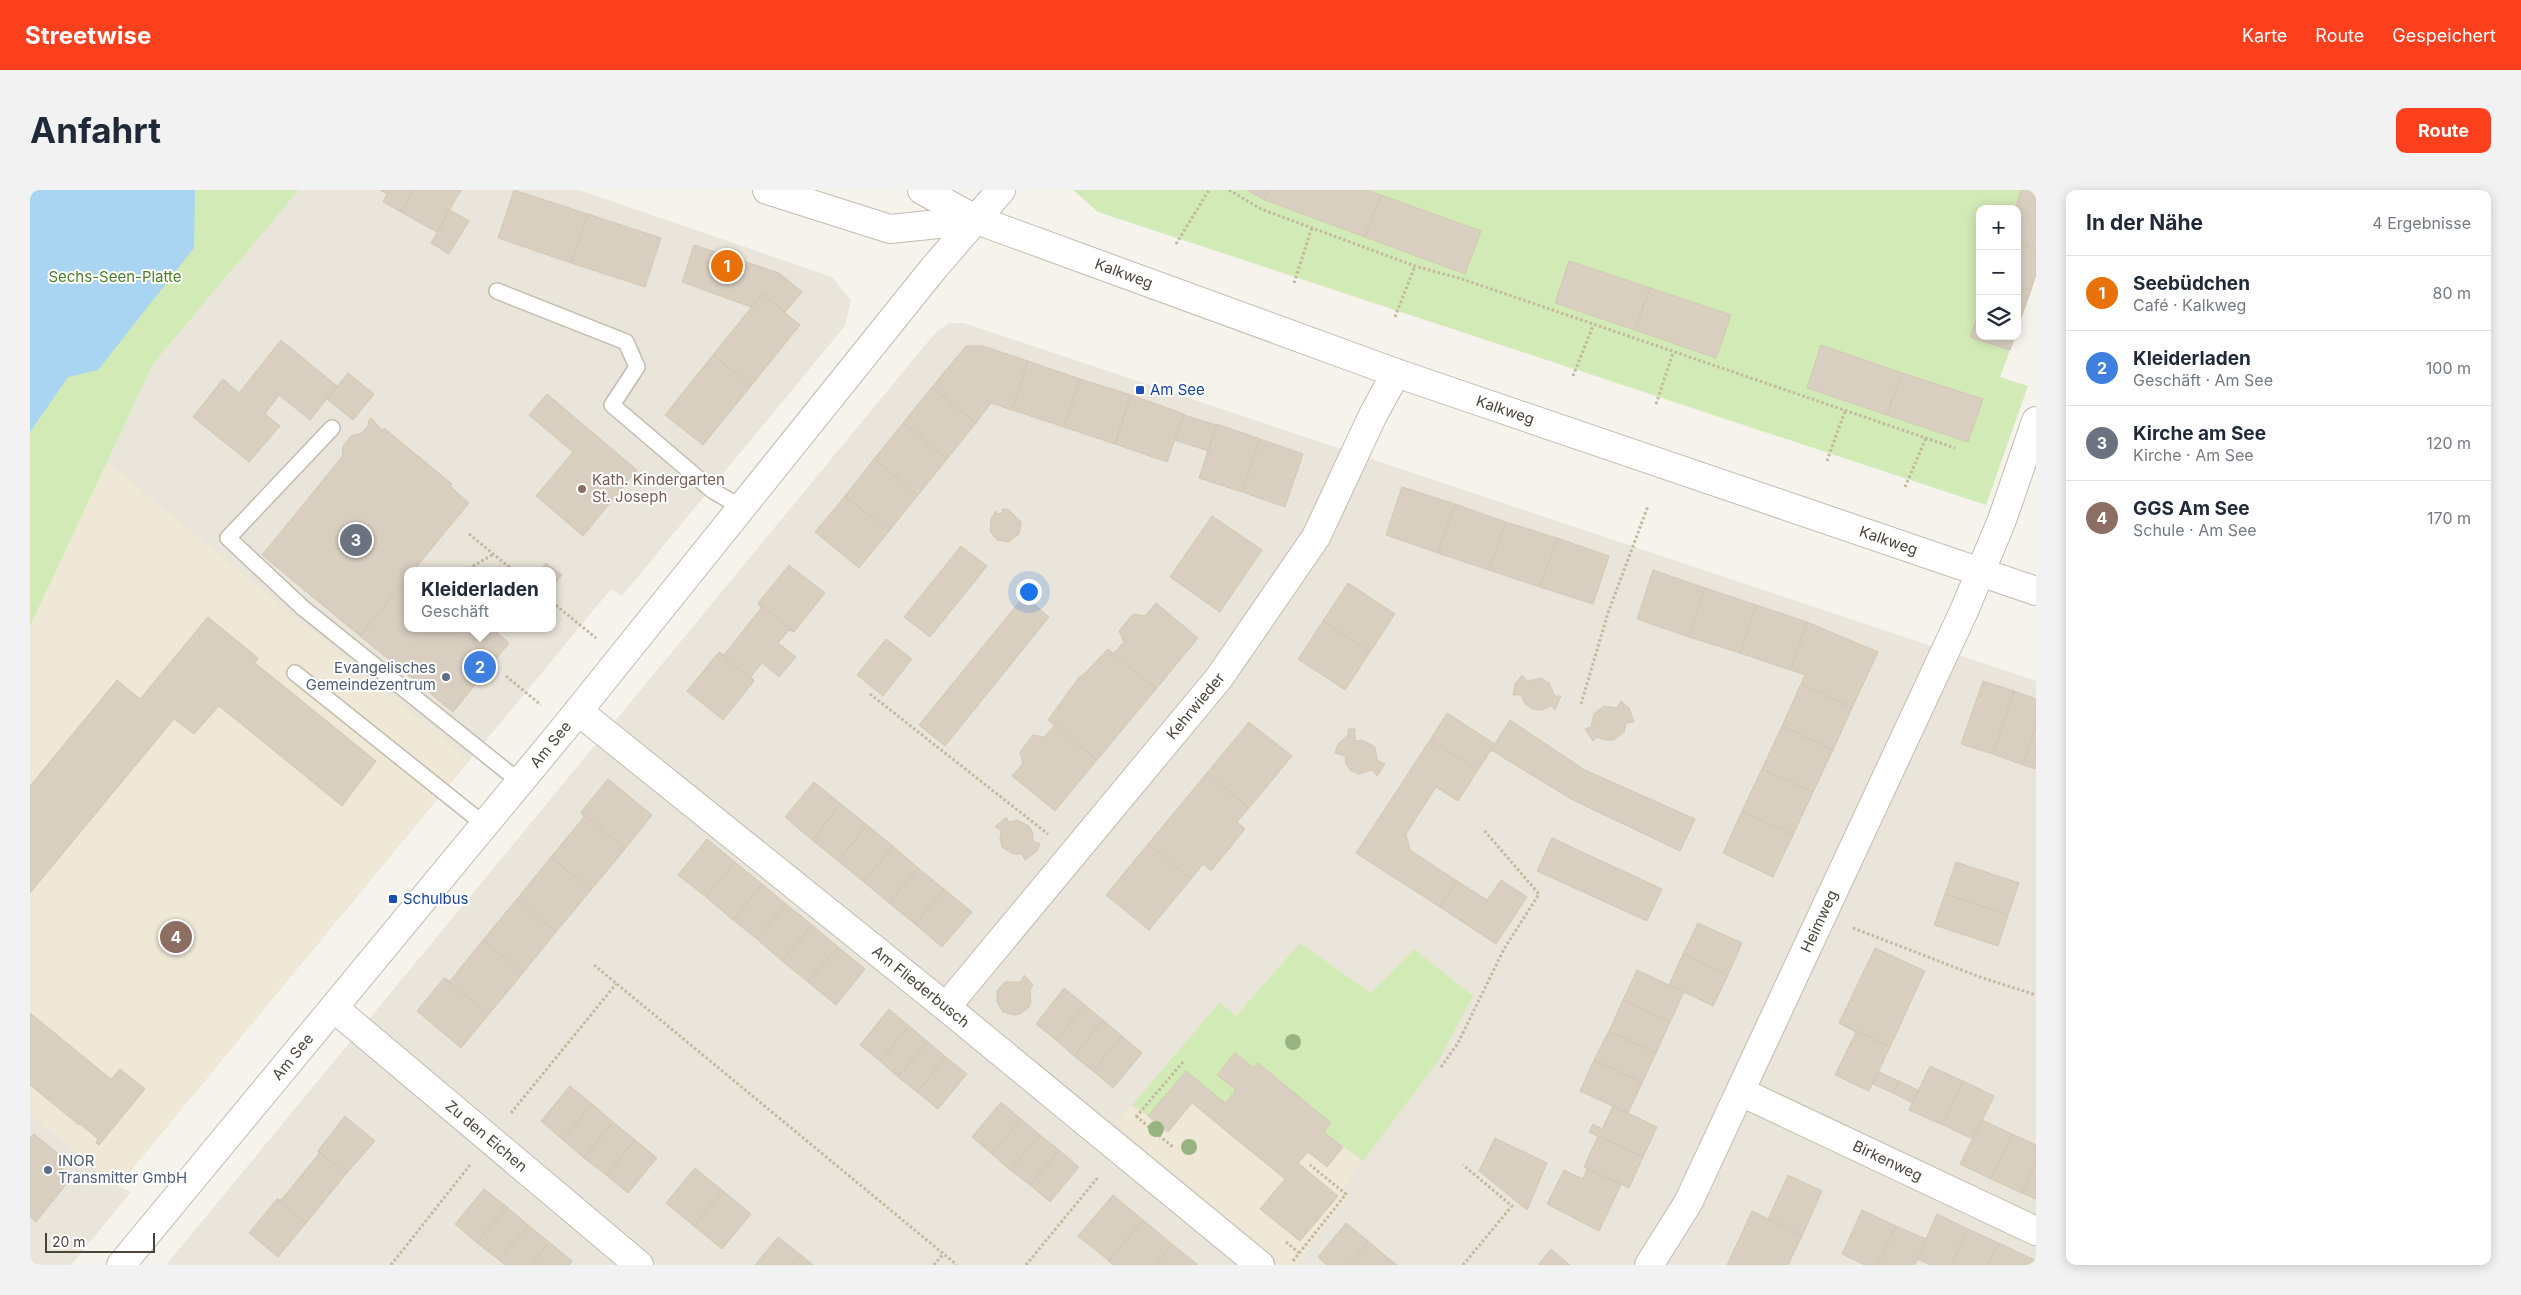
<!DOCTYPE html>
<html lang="de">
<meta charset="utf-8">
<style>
:root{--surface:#fff;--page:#f2f2f3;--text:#1f2937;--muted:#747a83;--line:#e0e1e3;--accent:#fc3f1d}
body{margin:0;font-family:Inter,sans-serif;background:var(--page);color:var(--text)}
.controls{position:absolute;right:15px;top:15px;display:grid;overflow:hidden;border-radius:10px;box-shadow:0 2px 12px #0003}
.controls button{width:45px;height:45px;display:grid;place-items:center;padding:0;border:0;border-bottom:1px solid var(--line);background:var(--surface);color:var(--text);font:25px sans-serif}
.scale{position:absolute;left:15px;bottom:12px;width:110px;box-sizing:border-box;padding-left:5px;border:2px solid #4b4439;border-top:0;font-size:14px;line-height:18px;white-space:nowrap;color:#4b4439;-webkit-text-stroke:4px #fff;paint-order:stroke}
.you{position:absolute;left:998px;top:401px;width:18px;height:18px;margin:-12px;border:4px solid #fff;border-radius:50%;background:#1a73e8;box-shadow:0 0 0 8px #1a73e833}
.badge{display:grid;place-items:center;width:32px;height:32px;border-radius:50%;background:var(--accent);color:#fff;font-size:16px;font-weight:700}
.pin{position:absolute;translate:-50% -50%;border:2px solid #fff;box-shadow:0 1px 5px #0006}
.popup{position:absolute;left:374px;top:377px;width:152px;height:65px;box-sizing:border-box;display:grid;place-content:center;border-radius:10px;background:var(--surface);filter:drop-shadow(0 1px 4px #0005);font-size:16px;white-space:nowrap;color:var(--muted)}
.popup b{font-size:19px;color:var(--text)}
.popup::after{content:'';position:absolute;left:50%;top:100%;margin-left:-10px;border:10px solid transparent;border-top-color:var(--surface)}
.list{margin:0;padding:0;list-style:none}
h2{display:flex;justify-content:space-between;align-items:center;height:65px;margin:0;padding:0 20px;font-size:21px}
h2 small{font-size:16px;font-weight:400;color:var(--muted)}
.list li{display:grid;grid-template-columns:32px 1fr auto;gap:15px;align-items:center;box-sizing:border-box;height:75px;padding:0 20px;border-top:1px solid var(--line)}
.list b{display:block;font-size:19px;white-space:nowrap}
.list p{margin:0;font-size:16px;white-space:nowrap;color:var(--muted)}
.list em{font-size:16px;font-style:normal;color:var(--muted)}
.icon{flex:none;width:28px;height:28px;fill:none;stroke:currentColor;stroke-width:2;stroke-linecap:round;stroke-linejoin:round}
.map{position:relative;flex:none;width:2006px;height:1075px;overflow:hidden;border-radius:10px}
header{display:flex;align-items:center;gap:30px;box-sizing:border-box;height:70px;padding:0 25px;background:var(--accent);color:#fff}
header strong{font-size:24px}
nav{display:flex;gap:28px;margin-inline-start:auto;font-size:18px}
.intro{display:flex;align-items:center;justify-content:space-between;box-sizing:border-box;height:120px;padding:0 30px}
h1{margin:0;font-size:35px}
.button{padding:12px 22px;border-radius:10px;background:var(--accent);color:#fff;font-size:18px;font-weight:700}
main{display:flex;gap:30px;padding:0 30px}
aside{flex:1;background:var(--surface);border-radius:10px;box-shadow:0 2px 12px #0003}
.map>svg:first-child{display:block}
.residential{fill:#eae5da;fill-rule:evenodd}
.education{fill:#efe8d6}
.green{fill:#d2eab5}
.water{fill:#a9d4f2}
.building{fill:#d8cfc1;stroke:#d3c7b4}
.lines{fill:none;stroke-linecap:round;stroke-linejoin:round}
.service-casing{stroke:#c2bbae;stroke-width:18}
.minor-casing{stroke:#c2bbae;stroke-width:30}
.path{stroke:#c4b79f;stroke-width:3;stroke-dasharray:2.5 2.5;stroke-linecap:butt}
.service{stroke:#fff;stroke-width:15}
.minor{stroke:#fff;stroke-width:28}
.tree{fill:#97b381}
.transit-dot{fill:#1a4fb4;stroke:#fff;stroke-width:2}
.education-dot{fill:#8d6e63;stroke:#fff;stroke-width:2}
.service-dot{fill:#5c6f8a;stroke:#fff;stroke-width:2}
.labels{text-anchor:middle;stroke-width:4;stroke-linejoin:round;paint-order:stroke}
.street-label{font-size:15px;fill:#4b4439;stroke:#fff}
.park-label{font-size:15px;fill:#4a7f2a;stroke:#fff}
.transit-label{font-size:15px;fill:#164399;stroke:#fff;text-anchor:start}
.education-label{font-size:15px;fill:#785e54;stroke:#fff;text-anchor:start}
.service-label{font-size:15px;fill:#4e5e75;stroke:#fff;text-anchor:end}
</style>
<header>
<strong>Streetwise</strong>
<nav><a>Karte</a><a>Route</a><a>Gespeichert</a></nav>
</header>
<div class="intro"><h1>Anfahrt</h1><a class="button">Route</a></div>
<main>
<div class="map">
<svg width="2006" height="1075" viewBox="0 0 2006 1075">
<rect width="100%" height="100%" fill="#f6f3ec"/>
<g class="residential">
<path d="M269 0H549L802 87 821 110 815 136 592 406 581 399 88 996 101 1002 41 1075H0V436L123 174ZM378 381H522V438H378Z"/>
<polygon points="919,133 934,133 2006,491 2006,1075 136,1075 906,142"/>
</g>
<g class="education">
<polygon points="77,272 438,570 88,996 0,925 0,436"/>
<polygon points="1270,753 1341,803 1384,759 1443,806 1408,871 1314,995 1319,1005 1264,1075 1254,1075 1085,934 1190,812 1206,826"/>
</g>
<g class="green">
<polygon points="0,0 269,0 123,174 0,436"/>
<polygon points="1043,0 1991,0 1985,19 1950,19 1950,120 1940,147 1980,160 1970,187 1998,196 1956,315 1068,22"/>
<polygon points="1270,753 1341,803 1384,759 1443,806 1408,871 1333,971 1294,942 1301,933 1228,873 1224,878 1187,885 1206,900 1195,913 1156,881 1118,926 1102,915 1190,812 1206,826"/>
</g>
<polygon class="water" points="0,0 165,0 164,58 68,180 38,187 0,242"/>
<g class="building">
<polygon points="350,0 384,0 371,22 353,12 357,4"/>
<polygon points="384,0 431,0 407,42 371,22"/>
<polygon points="484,0 558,24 541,73 468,48"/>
<polygon points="1217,0 1240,0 1235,10"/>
<polygon points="1240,0 1338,0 1351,5 1335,47 1235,10"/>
<polygon points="1991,0 2006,0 2006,59 1987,53 1987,19 1985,19"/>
<polygon points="1351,5 1451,41 1435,84 1335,47"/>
<polygon points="420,20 439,31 419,64 401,53"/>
<polygon points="558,24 631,48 615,97 541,73"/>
<polygon points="1987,53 2006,59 2006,84 2001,100 1987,96"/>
<polygon points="664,55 749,83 772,102 755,122 732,104 721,117 652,92"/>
<polygon points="1539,71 1620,98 1605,140 1525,113"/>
<polygon points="1987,96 2001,100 1987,139"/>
<polygon points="1620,98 1701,125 1686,168 1605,140"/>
<polygon points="732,104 770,135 721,196 683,165"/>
<polygon points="1950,120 1950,146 1985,146 1980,160 1940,147"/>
<polygon points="251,150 307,196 280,230 249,205 235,224 250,236 219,272 163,227 193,189 209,203"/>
<polygon points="1791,155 1872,183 1857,225 1777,198"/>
<polygon points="936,156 953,156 998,171 982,220 961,213 946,233 902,197"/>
<polygon points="683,165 721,196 673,255 635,225"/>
<polygon points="998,171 1050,189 1034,237 982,220"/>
<polygon points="318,183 344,204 323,230 297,209"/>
<polygon points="1872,183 1953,209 1938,252 1857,225"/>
<polygon points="1050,189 1101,205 1085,254 1034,237"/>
<polygon points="902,197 946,233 917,269 873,233"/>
<polygon points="517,204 607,280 553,346 506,306 543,262 499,225"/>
<polygon points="1101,205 1154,224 1137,272 1085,254"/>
<polygon points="1154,225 1186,235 1178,261 1145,250"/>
<polygon points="341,228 353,241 354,238 422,294 420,296 439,313 383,381 378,381 378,387 330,446 232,365 312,267 313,256 321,246 332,243 339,234 338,232"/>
<polygon points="873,233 917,269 888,305 844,269"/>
<polygon points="1187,234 1230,249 1212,302 1169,288"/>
<polygon points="1230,249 1273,264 1255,317 1212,302"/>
<polygon points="844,269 888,305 859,341 815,306"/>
<polygon points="1372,297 1425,314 1408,363 1356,345"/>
<polygon points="815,306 859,341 829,378 785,342"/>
<polygon points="1425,314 1476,332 1459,380 1408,363"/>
<polygon points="972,319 978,319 991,332 989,344 979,352 967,350 960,341 961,328 966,321 967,324 973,323"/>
<polygon points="1182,326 1232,360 1190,422 1140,387"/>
<polygon points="1476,332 1527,348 1510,397 1459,380"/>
<polygon points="1527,348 1579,366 1563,414 1510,397"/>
<polygon points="931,356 957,376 900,447 874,427"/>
<polygon points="516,373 532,385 522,397 522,381 510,381"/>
<polygon points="759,375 795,403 764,442 728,413"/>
<polygon points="1623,380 1675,398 1659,447 1607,429"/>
<polygon points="378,387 378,438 462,438 479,453 423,522 330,446"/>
<polygon points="1318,393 1365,424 1340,462 1293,431"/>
<polygon points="1675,398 1726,415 1710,463 1659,447"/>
<polygon points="994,406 1019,427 915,556 889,535"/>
<polygon points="728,413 764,442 759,440 748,453 766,467 749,487 732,473 721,487 724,491 689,462 694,465 731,418"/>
<polygon points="1126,413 1168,448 1126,499 1083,464 1094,452 1089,441 1103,424 1115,426"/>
<polygon points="1726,415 1777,432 1760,480 1710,463"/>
<polygon points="178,427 228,468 225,473 346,571 312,616 189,516 164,544 144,529 0,703 0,596 87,490 110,509"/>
<polygon points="1293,431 1340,462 1315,500 1268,469"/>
<polygon points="1777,432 1848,462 1822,518 1771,494 1775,485 1761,480"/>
<polygon points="856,449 882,469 853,506 827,485"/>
<polygon points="1078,459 1126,499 1067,570 1018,530 1050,486 1052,486"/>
<polygon points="689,462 724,491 693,530 657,501"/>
<polygon points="1492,485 1497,491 1511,488 1519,493 1525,506 1531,506 1525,520 1521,516 1512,520 1503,519 1495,514 1491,505 1483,505 1485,494"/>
<polygon points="1953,491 1984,501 1963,564 1931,554"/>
<polygon points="1771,494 1822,518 1803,560 1752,536"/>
<polygon points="1984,501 2006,509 2006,536 1993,575 1963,564"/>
<polygon points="1591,511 1599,518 1604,532 1596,533 1594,542 1584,550 1575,550 1567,547 1563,551 1555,539 1561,537 1564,524 1574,516 1587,518"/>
<polygon points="1417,523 1465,554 1448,580 1400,550"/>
<polygon points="1480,530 1555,580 1665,629 1650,661 1541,609 1461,560"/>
<polygon points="1219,532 1262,566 1219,618 1177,583"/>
<polygon points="1025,535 1067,570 1025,621 982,586 993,573 990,562 1003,545 1014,547"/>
<polygon points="1752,536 1803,560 1783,602 1732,579"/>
<polygon points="2006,536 2006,579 1993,575"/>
<polygon points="1318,539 1325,539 1325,551 1332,550 1345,557 1347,570 1355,574 1347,586 1342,580 1329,584 1321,581 1316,574 1315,566 1305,563 1308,554 1318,545"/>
<polygon points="1400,550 1448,580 1428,611 1406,597 1376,644 1380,660 1427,691 1410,717 1326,663"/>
<polygon points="1732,579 1783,602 1763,645 1712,621"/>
<polygon points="1177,583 1219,618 1207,632 1215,639 1181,681 1173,674 1161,689 1118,654"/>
<polygon points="578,589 622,625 595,659 551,622"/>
<polygon points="784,592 811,614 782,650 755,627"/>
<polygon points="811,614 837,635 808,671 782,650"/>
<polygon points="1712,621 1763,645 1743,687 1693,663"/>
<polygon points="551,622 595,659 561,700 521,667 554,627"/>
<polygon points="976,627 979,632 987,630 999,636 1003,643 1003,651 1010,654 1007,661 995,670 992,664 983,664 972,657 970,649 971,640 965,637"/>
<polygon points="837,635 863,656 834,692 808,671"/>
<polygon points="1522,648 1632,699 1617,731 1507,681"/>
<polygon points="677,649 705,672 676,707 648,685"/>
<polygon points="1118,654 1161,689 1119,740 1076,705"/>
<polygon points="863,656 888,678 859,713 834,692"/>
<polygon points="521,667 561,700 526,742 487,709"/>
<polygon points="705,672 732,694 703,730 676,707"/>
<polygon points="1926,672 1989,693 1978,725 1915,704"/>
<polygon points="888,678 914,699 885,734 859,713"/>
<polygon points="1471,690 1497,707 1466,754 1410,717 1427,691 1457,710"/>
<polygon points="732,694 756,714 727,749 703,730"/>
<polygon points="914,699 942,722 912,757 885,734"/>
<polygon points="1915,704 1978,725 1968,756 1904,735"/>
<polygon points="487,709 526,742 493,783 453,750"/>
<polygon points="756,714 782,735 752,771 727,749"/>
<polygon points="1668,733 1712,753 1698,785 1653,764"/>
<polygon points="782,735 808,757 778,792 752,771"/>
<polygon points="453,750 493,783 459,824 414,788 420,791"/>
<polygon points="808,757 835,779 806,815 778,792"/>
<polygon points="1845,758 1895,781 1860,857 1809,833"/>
<polygon points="1653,764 1698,785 1683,816 1639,795"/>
<polygon points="1607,780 1654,802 1640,832 1593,810"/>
<polygon points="994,785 1003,795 1000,800 1001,811 999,817 990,824 984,825 973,822 967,812 967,801 975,792 991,792"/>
<polygon points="414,788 459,824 431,858 387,821"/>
<polygon points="1034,798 1055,815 1026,850 1006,834"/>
<polygon points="1593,810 1640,832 1626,863 1579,841"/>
<polygon points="1055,815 1073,830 1044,866 1026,850"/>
<polygon points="859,819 879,836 850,871 830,855"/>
<polygon points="0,823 81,889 90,879 115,899 69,955 66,953 68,949 50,934 49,935 0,895"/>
<polygon points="1073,830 1092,846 1063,881 1044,866"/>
<polygon points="1809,833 1860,857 1839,901 1805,885 1826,842"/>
<polygon points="879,836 898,852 868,887 850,871"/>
<polygon points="1579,841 1626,863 1612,893 1564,870"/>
<polygon points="1092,846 1112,863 1083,898 1063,881"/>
<polygon points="898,852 916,867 887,902 868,887"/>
<polygon points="1205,863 1224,878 1228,873 1301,933 1294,942 1313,957 1297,977 1278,962 1268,973 1308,1006 1270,1051 1230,1019 1255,989 1162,913 1138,942 1118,926 1156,881 1195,913 1206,900 1187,885"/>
<polygon points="916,867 937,884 908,919 887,902"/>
<polygon points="1564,870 1612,893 1598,923 1550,901"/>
<polygon points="1900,876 1933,891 1913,935 1879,920"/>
<polygon points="1849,882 1869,891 1863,903 1843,894"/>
<polygon points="1869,891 1888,900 1883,913 1863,903"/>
<polygon points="1933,891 1964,906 1943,949 1913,935"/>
<polygon points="540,896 562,914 533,950 511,931"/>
<polygon points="971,912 991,929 962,964 942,947"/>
<polygon points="562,914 583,932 554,968 533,950"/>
<polygon points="1583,916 1627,937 1613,967 1559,942 1563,934 1572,939"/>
<polygon points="315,926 345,951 316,984 288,961"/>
<polygon points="991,929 1010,945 980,980 962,964"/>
<polygon points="1952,930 1982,944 1961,989 1930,974"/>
<polygon points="583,932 605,950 576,985 554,968"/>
<polygon points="4,944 30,965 25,973 42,987 6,1032 0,1027 0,948"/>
<polygon points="1982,944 2006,955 2006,972 1992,1003 1961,989"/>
<polygon points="1010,945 1029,960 1000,995 980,980"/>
<polygon points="1568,946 1613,967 1599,998 1554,977"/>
<polygon points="1465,948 1517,973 1497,1020 1449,981"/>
<polygon points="605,950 627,968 598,1003 576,985"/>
<polygon points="1029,960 1049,977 1020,1012 1000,995"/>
<polygon points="288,961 316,984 276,1033 247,1009 251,1010 289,964"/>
<polygon points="2006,972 2006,1009 1992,1003"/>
<polygon points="665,978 693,1001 664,1036 636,1013"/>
<polygon points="1557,979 1591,995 1569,1041 1517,1014 1534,980 1553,989"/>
<polygon points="1758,985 1792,1001 1772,1046 1738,1029"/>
<polygon points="454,999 477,1017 447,1053 425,1034"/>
<polygon points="693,1001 721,1024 692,1059 664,1036"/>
<polygon points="1083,1005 1113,1030 1079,1071 1048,1046"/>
<polygon points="247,1009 276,1033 248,1067 219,1043"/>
<polygon points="477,1017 498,1035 469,1070 447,1053"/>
<polygon points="1832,1020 1866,1036 1847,1075 1835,1075 1812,1064"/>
<polygon points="1722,1021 1772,1046 1758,1075 1697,1075"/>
<polygon points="1907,1024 1938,1039 1921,1075 1901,1075 1887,1069"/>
<polygon points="1113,1030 1142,1054 1125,1075 1083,1075 1079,1071"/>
<polygon points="1316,1033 1338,1051 1318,1075 1297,1075 1288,1067"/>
<polygon points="498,1035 519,1052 501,1075 475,1075 469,1070"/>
<polygon points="1866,1036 1896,1049 1885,1075 1847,1075"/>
<polygon points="1938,1039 1969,1053 1958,1075 1921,1075"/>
<polygon points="748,1047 771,1065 763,1075 725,1075"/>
<polygon points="1338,1051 1358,1068 1352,1075 1318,1075"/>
<polygon points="519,1052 542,1071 539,1075 501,1075"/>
<polygon points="1969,1053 1998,1067 1994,1075 1958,1075"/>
<polygon points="1142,1054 1168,1075 1125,1075"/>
<polygon points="1521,1059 1540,1075 1508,1075"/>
<polygon points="771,1065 783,1075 763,1075"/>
<polygon points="1998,1067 2006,1070 2006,1075 1994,1075"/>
<polygon points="1358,1068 1367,1075 1352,1075"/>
</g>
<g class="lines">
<defs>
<g id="service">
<polyline points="467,101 596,152 607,177 582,215 683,301 713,318"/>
<polyline points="302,238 198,348 273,418 490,592"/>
<polyline points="265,483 455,635"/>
</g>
<g id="minor">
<polyline points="737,0 860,39 947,30"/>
<path id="s1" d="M892 0 947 30 1366 183 2006 401"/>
<path id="s2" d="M548 521 916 817 1230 1075"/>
<path id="s3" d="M916 817 1189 488 1286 347 1343 225 1366 183"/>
<path id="s4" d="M304 818 609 1075"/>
<path id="s5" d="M1711 902 2006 1041"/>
<path id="s6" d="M91 1075 537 535 903 79 971 0"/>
<path id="s7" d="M1619 1075 1658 1013 1934 421 1972 330 2006 231"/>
</g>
</defs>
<use href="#service" class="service-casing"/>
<use href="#minor" class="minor-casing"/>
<g class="path">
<polyline points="1199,0 1231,19 1385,76 1432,89 1925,258"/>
<polyline points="1146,54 1179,0"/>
<polyline points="1264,93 1282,37"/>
<polyline points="1365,127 1385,76"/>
<polyline points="1543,186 1563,136"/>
<polyline points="1626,214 1643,163"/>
<polyline points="1797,271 1815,221"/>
<polyline points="1875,297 1896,248"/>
<polyline points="439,344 484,381"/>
<polyline points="434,381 464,364"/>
<polyline points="522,412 566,448"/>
<polyline points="476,486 511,515"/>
<polyline points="840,504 1018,644"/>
<polyline points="1551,514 1578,423 1618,316"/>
<polyline points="1823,738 1950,787 2006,805"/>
<polyline points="564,775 927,1075"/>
<polyline points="1411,877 1428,853 1474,759 1509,704 1453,639"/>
<polyline points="481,923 586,794"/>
<polyline points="1106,926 1144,958"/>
<polyline points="1106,927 1154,871"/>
<polyline points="1256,1052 1269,1063"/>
<polyline points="1263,1071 1316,1004 1280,975"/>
<polyline points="361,1075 440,975"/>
<polyline points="904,1075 913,1064"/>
<polyline points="996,1075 1069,986"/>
<polyline points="1433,1075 1482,1016 1433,975"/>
</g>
<use href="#service" class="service"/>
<use href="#minor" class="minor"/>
</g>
<g class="tree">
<circle cx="1263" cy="852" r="8"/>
<circle cx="1126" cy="939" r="8"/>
<circle cx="1159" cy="957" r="8"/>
</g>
<g class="transit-dot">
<rect x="1105" y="195" width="10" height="10" rx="2.5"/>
<rect x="358" y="704" width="10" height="10" rx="2.5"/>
</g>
<circle class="education-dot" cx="552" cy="299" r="5"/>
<g class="service-dot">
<circle cx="416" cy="487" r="5"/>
<circle cx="18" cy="980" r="5"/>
</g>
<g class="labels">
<g class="street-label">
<text dy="5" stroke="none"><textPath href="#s1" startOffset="219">Kalkweg</textPath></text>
<text dy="5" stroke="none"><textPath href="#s1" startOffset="624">Kalkweg</textPath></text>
<text dy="5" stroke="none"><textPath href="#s1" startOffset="1029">Kalkweg</textPath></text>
<text dy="5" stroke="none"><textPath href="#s3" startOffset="391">Kehrwieder</textPath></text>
<text dy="5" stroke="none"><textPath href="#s6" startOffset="675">Am See</textPath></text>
<text dy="5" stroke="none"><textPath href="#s7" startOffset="384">Heimweg</textPath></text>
<text dy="5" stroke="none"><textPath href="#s2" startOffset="440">Am Fliederbusch</textPath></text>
<text dy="5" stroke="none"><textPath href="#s6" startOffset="270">Am See</textPath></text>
<text dy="5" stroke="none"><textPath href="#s4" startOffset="199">Zu den Eichen</textPath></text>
<text dy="5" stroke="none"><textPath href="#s5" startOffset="162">Birkenweg</textPath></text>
</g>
<g class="park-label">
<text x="85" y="92">Sechs-Seen-Platte</text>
</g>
<g class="transit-label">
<text x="1120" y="205">Am See</text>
<text x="373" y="714">Schulbus</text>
</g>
<g class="education-label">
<text x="562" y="295">Kath. Kindergarten<tspan x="562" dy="17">St. Joseph</tspan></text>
</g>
<g class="service-label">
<text x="406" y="483">Evangelisches<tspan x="406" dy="17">Gemeindezentrum</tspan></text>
<text x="28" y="976" text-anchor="start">INOR<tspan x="28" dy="17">Transmitter GmbH</tspan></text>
</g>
</g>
</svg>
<div class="controls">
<button>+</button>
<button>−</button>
<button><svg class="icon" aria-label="layers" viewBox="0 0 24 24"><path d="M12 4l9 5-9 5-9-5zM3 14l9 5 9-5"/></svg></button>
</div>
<div class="scale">20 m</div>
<div class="you"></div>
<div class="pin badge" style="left:697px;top:76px;background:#e8710a">1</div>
<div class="pin badge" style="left:450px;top:477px;background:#3f7fe0">2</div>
<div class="popup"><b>Kleiderladen</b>Geschäft</div>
<div class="pin badge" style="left:326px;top:350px;background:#6b7280">3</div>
<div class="pin badge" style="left:146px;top:747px;background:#8d6e63">4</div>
</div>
<aside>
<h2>In der Nähe<small>4 Ergebnisse</small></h2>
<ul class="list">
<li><span class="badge" style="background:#e8710a">1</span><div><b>Seebüdchen</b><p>Café · Kalkweg</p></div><em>80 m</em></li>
<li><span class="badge" style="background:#3f7fe0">2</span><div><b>Kleiderladen</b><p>Geschäft · Am See</p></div><em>100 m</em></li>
<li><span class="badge" style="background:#6b7280">3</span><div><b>Kirche am See</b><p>Kirche · Am See</p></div><em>120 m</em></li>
<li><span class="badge" style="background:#8d6e63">4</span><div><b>GGS Am See</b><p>Schule · Am See</p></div><em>170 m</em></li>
</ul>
</aside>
</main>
